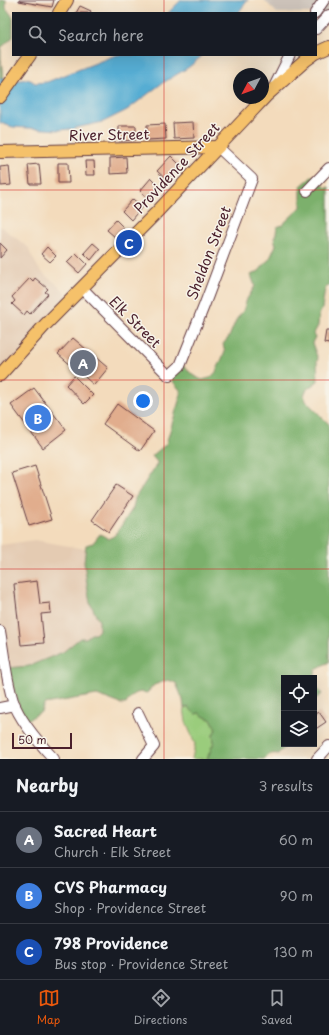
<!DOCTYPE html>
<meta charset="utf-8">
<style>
:root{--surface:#171b24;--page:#242831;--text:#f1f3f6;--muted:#9ea1a6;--line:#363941;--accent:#ea580c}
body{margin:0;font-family:"Playpen Sans",sans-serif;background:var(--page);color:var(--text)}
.controls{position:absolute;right:12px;bottom:12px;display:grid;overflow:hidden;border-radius:0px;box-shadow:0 4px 16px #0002}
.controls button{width:36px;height:36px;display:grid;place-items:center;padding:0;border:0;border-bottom:1px solid var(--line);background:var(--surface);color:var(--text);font:20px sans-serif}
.compass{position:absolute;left:233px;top:68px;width:36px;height:36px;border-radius:50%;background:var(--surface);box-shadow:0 4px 16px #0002;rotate:229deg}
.scale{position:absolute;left:12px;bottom:10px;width:60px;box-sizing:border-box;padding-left:4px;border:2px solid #4a1f2b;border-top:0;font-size:11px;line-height:14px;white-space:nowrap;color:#4a1f2b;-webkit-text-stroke:3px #f7f3e8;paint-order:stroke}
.you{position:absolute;left:143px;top:401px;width:14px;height:14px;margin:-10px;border:3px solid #fff;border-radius:50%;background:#1a73e8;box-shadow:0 0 0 6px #1a73e833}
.badge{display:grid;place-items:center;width:26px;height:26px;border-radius:50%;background:var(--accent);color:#fff;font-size:13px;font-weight:700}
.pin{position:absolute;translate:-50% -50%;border:2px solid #fff;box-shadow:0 1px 4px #0006}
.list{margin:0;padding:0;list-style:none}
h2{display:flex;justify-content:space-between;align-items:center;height:52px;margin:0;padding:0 16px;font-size:17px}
h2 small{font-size:13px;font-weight:400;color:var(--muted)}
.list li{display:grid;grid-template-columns:26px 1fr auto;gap:12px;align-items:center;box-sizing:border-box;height:56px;padding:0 16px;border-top:1px solid var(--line)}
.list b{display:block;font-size:15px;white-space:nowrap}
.list p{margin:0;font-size:13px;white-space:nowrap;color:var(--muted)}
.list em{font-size:13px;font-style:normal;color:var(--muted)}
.icon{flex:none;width:22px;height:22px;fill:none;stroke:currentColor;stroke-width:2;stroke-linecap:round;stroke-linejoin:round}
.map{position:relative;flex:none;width:329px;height:759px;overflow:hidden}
.search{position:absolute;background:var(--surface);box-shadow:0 4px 16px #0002;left:12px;right:12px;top:12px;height:44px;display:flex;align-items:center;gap:10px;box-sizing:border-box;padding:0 14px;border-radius:0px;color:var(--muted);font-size:15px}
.sheet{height:220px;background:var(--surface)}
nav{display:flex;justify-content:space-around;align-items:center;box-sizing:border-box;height:56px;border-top:1px solid var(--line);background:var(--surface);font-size:11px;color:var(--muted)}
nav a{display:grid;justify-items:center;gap:2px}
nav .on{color:var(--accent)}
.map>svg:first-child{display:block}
.built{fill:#e4cbb2}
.industrial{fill:#ccc2b9}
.green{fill:#9acc7c;stroke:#727654}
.forest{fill:#7bb06c;stroke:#62684c}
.water{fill:#56add3;stroke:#50667f}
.building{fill:#e1ad8d}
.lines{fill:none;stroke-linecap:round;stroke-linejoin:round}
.minor-casing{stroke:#633b41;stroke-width:12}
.major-casing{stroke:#633b41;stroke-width:14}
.minor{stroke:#fff;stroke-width:10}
.major{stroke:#f5c16b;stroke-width:12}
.grid{fill:none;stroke:#d62828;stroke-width:1;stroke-opacity:0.55}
.labels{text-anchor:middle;stroke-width:3;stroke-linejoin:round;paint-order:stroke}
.street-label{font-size:14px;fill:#4a1f2b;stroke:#f7f3e8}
</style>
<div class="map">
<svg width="329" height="759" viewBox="0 0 329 759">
<rect width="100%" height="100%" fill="#f7f3e8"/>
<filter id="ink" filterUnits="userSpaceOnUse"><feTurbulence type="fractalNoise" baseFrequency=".025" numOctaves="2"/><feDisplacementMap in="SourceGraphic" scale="8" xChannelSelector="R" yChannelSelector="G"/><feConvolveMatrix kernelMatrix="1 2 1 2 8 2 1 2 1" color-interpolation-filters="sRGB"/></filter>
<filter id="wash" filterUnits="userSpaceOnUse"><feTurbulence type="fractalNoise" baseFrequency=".012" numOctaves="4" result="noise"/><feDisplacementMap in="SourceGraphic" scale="16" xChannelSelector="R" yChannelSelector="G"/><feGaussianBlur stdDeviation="0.9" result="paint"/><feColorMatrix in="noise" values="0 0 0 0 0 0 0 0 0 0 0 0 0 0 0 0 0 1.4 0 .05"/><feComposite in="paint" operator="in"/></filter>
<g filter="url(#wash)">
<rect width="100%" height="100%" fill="#f3dbbc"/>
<g class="built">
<polygon points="0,226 29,248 30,253 39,269 46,276 58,285 71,298 0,375"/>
<polygon points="35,540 86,549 84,562 90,603 99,621 99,630 95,634 91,634 86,638 80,638 63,652 29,666 7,668 0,637 0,545"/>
</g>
<polygon class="industrial" points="264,0 329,0 329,14 316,31 316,13 277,13"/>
<polygon class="green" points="188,707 195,714 199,713 205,717 212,720 216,729 213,735 214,742 207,759 192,759 195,744 186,722 184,708"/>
<g class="forest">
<polygon points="0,0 6,0 6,8 13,17 13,37 1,48 1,59 3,78 0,78"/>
<path d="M314 175 326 188 329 187V285L325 289 322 309 319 315 318 326 313 335 315 337 312 343 318 359 317 361 318 381 307 389 304 395 306 401 329 424V662L316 669 314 679V678H284V744H290V745L285 747 278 754C272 753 269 754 264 759H207L214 742 213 735 216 729 212 720 205 717 199 713 195 714 188 707 184 708 183 700 176 683 168 680 154 685 147 693C137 690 131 695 126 704H121L97 695 44 704 41 712 24 722 7 668 29 666 63 652 80 638H86L91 634H95L99 630V621L90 603 87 584 84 562 86 545 93 543 100 534 109 539 115 535 133 508 135 498 157 464V462L152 456 166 444 181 394 180 390 170 378 181 364 194 376 202 380 210 378 216 372 225 352 223 344 229 337 236 320 243 311 247 299 255 286 251 275 259 271 270 258 276 245 274 238 276 233 277 227 282 225 301 207V186Z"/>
<polygon points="314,685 322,694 314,700"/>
</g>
<g class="water">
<polygon points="181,0 248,0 238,13 168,13"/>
<path d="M116 55H203L189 67 161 84 127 110 103 122 75 128 73 130 71 129 60 130 13 127 0 123V78C6 78 11 80 16 80 25 81 26 76 35 83L47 82Z"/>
</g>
<g id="blocks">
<g class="building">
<polygon points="19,0 54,0 52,7 19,1"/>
<polygon points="80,6 91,11 90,13 76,13"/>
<polygon points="193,122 194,138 174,139 173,123"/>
<polygon points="165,124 166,139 147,140 147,125"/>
<polygon points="119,126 136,126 136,140 119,141"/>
<polygon points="171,156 181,166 168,181 157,171"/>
<polygon points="126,157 127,173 110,174 110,158"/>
<polygon points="85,161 94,161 95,175 86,175"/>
<polygon points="58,163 68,163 69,183 58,183"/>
<polygon points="39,164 41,184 30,184 28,165"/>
<polygon points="9,166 11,185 1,186 0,167"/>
<polygon points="151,178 161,188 150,200 140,191"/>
<polygon points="133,199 142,207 131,220 122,211"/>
<polygon points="116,220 124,228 115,237 107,230"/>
<polygon points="0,243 7,250 0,258"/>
<polygon points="93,243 100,249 91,260 84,253"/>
<polygon points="47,247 56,256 50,262 41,254"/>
<polygon points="76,253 87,264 79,273 67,262"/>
<polygon points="30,278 33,281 35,278 48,289 45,292 48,294 30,314 27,311 24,315 12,304 15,301 12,297"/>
<polygon points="326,331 329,331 329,344 324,343"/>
<polygon points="73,338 108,368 94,385 58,354"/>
<polygon points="74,376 93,395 84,404 66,385"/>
<polygon points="34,388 66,430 43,448 11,405"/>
<polygon points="117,404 154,431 140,451 103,424"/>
<polygon points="35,466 52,519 29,526 12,473"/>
<polygon points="116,485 133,496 109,532 92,520"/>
<polygon points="37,581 40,604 50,603 51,613 41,614 44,643 21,645 14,584"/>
<polygon points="319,712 326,722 314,730 314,715"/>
</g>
</g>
</g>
<g filter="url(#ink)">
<use href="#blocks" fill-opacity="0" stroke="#633b41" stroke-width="1"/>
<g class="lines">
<defs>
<g id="minor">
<polyline points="315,13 324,0"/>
<polyline points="316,29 329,15"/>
<polyline points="274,87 290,55"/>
<polyline points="307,191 329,168"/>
<polyline points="82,288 169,376 180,366 204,306 252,179 218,147"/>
<path d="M0 631C4 654 6 678 13 701 20 721 40 744 54 759"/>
<polyline points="0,708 15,705"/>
<polyline points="138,713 154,746 143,759"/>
<polyline points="317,759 329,746"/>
</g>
<g id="major">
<polyline points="59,13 67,0"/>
<polyline points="316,53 329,47"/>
<polyline points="0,97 30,55"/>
<polyline points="0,152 218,147"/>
<polyline points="0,375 45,325 155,214 267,95 306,60 313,55"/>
</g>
</defs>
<use href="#minor" class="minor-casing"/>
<use href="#major" class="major-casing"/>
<use href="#minor" class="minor"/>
<use href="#major" class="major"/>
</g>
</g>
<path class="grid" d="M164 0V13M164 55V759M0 190H329M0 380H329M0 569H329"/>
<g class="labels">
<g class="street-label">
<text transform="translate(109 135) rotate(-1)" y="5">River Street</text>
<text transform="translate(177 168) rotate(-47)" y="5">Providence Street</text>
<text transform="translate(209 253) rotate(-69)" y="5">Sheldon Street</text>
<text transform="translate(135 322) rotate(45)" y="5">Elk Street</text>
</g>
</g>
</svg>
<div class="controls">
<button><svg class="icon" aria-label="locate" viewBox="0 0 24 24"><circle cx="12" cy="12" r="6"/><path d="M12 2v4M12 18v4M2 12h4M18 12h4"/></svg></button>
<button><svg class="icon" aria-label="layers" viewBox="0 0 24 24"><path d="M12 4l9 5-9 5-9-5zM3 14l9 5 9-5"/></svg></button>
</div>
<svg class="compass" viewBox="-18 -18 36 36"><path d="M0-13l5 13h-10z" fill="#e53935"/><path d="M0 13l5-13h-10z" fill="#9ea1a6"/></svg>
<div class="scale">50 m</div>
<div class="you"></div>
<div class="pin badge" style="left:83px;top:363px;background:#6b7280">A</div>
<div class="pin badge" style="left:38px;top:418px;background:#3f7fe0">B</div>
<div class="pin badge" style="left:129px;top:243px;background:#1a4fb4">C</div>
<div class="search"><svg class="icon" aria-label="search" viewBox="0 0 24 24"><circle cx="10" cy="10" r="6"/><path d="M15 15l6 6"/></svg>Search here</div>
</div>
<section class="sheet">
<h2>Nearby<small>3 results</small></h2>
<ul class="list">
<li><span class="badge" style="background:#6b7280">A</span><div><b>Sacred Heart</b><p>Church · Elk Street</p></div><em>60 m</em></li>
<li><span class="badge" style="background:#3f7fe0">B</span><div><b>CVS Pharmacy</b><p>Shop · Providence Street</p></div><em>90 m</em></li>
<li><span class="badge" style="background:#1a4fb4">C</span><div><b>798 Providence</b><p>Bus stop · Providence Street</p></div><em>130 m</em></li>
</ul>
</section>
<nav>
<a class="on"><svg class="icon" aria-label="map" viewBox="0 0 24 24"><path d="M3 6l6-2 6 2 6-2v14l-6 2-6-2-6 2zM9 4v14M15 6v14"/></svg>Map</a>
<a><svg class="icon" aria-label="directions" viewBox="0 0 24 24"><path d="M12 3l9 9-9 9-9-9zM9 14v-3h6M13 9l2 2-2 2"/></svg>Directions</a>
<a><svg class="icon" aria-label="saved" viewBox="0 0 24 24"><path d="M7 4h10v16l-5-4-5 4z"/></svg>Saved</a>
</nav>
